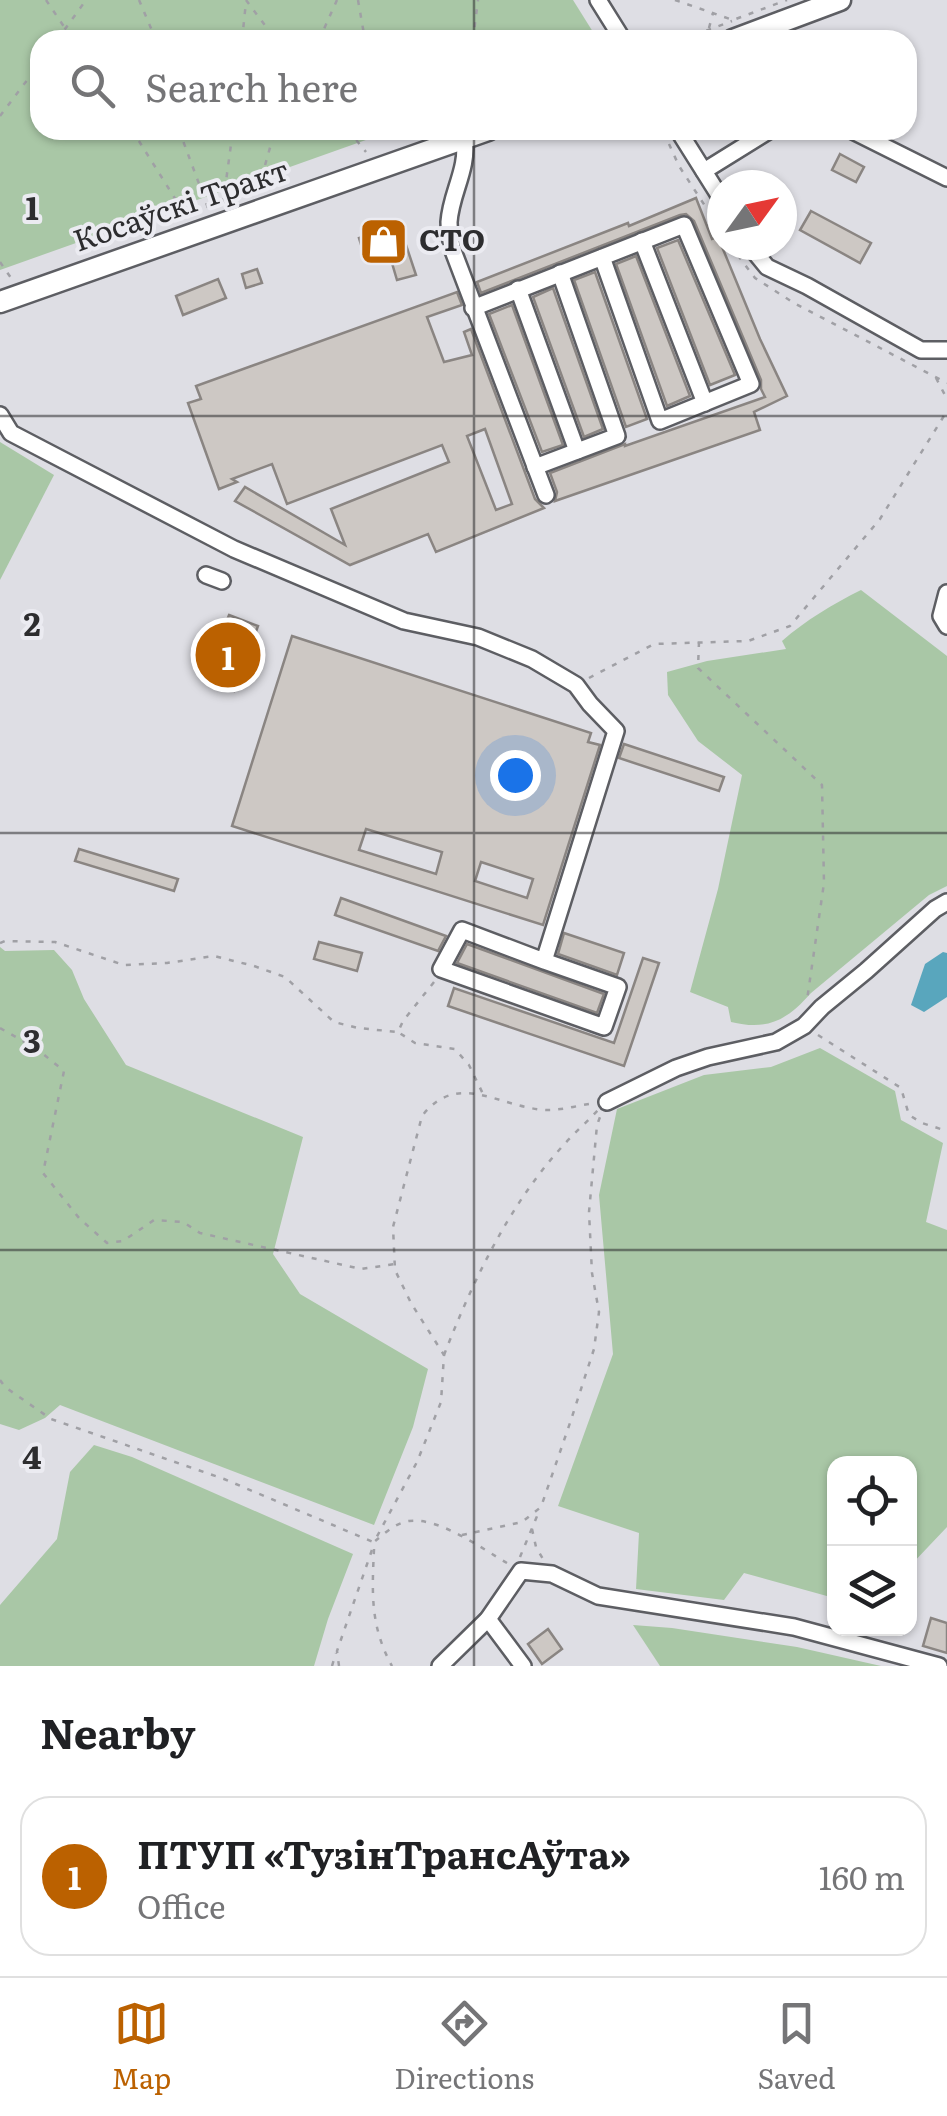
<!DOCTYPE html>
<meta charset="utf-8">
<style>
:root{--surface:#fff;--page:#f6f6f6;--text:#202124;--muted:#757577;--line:#e0e0e0;--accent:#bb6100}
body{margin:0;font-family:Literata,serif;background:var(--page);color:var(--text)}
.controls{position:absolute;right:30px;bottom:30px;display:grid;overflow:hidden;border-radius:20px;box-shadow:0 2px 8px #0004}
.controls button{width:90px;height:90px;display:grid;place-items:center;padding:0;border:0;border-bottom:2px solid var(--line);background:var(--surface);color:var(--text);font:50px sans-serif}
.compass{position:absolute;left:707px;top:170px;width:90px;height:90px;border-radius:50%;background:var(--surface);box-shadow:0 2px 8px #0004;rotate:57deg}
.you{position:absolute;left:515px;top:775px;width:35px;height:35px;margin:-25px;border:8px solid #fff;border-radius:50%;background:#1a73e8;box-shadow:0 0 0 15px #1a73e833}
.badge{display:grid;place-items:center;width:65px;height:65px;border-radius:50%;background:var(--accent);color:#fff;font-size:32px;font-weight:700}
.pin{position:absolute;translate:-50% -50%;border:5px solid #fff;box-shadow:0 2px 10px #0006}
.list{margin:0;padding:0;list-style:none}
h2{display:flex;justify-content:space-between;align-items:center;height:130px;margin:0;padding:0 40px;font-size:42px}
h2 small{font-size:32px;font-weight:400;color:var(--muted)}
.list li{display:grid;grid-template-columns:65px 1fr auto;gap:30px;align-items:center;box-sizing:border-box;height:160px;margin:0 20px 20px;padding:0 20px;border:2px solid var(--line);border-radius:30px}
.list b{display:block;font-size:38px;white-space:nowrap}
.list p{margin:0;font-size:32px;white-space:nowrap;color:var(--muted)}
.list em{font-size:32px;font-style:normal;color:var(--muted)}
.icon{flex:none;width:55px;height:55px;fill:none;stroke:currentColor;stroke-width:2;stroke-linecap:round;stroke-linejoin:round}
.map{position:relative;flex:none;width:947px;height:1666px;overflow:hidden}
.search{position:absolute;background:var(--surface);box-shadow:0 2px 8px #0004;left:30px;right:30px;top:30px;height:110px;display:flex;align-items:center;gap:25px;box-sizing:border-box;padding:0 35px;border-radius:30px;color:var(--muted);font-size:38px}
.sheet{height:310px;background:var(--surface)}
nav{display:flex;justify-content:space-around;align-items:center;box-sizing:border-box;height:140px;border-top:2px solid var(--line);background:var(--surface);font-size:28px;color:var(--muted)}
nav a{display:grid;justify-items:center;gap:5px}
nav .on{color:var(--accent)}
.map>svg:first-child{display:block}
.green{fill:#a9c7a6}
.water{fill:#59a6bd}
.building{fill:#cdc8c4;stroke:#8a8582;stroke-width:2.5;fill-rule:evenodd}
.lines{fill:none;stroke-linecap:round;stroke-linejoin:round}
.minor-casing{stroke:#5d5e63;stroke-width:20}
.major-casing{stroke:#5d5e63;stroke-width:25}
.path{stroke:#a0a0a5;stroke-width:2.5;stroke-dasharray:5 8;stroke-linecap:butt}
.minor{stroke:#fff;stroke-width:15}
.major{stroke:#fff;stroke-width:20}
.grid{fill:none;stroke:#2d2d2f;stroke-width:2.5;stroke-opacity:0.55}
.labels{text-anchor:middle;stroke-width:8;stroke-linejoin:round;paint-order:stroke}
.street-label{font-size:30px;fill:#2d2d2f;stroke:#ebebf1}
.poi-label{font-size:30px;font-weight:bold;fill:#2d2d2f;stroke:#ebebf1;text-anchor:start}
.grid-label{font-size:32px;text-anchor:middle;font-weight:bold;fill:#2d2d2f;stroke:#ebebf1;stroke-width:8;stroke-linejoin:round;paint-order:stroke}
</style>
<div class="map">
<svg width="947" height="1666" viewBox="0 0 947 1666">
<rect width="100%" height="100%" fill="#dedee4"/>
<g class="green">
<polygon points="0,0 573,0 598,40 40,40 40,130 394,130 0,270"/>
<polygon points="0,442 54,475 0,580"/>
<path d="M861 590 947 656V886L929 895 811 993C787 1020 768 1031 731 1022L728 1007 690 992 718 889 742 775 698 741 668 695 667 672 707 661 786 649 782 641C806 620 833 604 861 590Z"/>
<polygon points="0,947 5,951 54,950 72,970 84,999 126,1065 303,1137 273,1254 300,1294 428,1369 413,1427 374,1525 60,1405 45,1418 19,1430 0,1424"/>
<polygon points="820,1048 895,1091 901,1120 943,1143 926,1222 947,1230 947,1527 910,1566 910,1464 834,1464 834,1598 744,1573 724,1600 636,1589 639,1533 558,1506 613,1354 599,1195 617,1109 704,1075 771,1067"/>
<polygon points="94,1445 132,1457 353,1554 328,1619 314,1666 0,1666 0,1605 57,1539 70,1472"/>
<polygon points="633,1625 672,1628 797,1647 881,1666 660,1666"/>
</g>
<polygon class="water" points="943,952 947,953 947,997 924,1012 911,1005 925,964"/>
<g class="building">
<polygon points="840,154 864,167 856,182 832,170"/>
<polygon points="696,198 712,239 718,237 760,339 787,396 754,412 760,430 555,501 557,492 550,473 625,444 625,446 765,397 761,389 761,380 694,221 686,214 680,215 481,293 477,282 628,223 629,226"/>
<polygon points="811,211 871,243 860,263 800,230"/>
<polygon points="399,224 416,275 397,280 389,253 366,261 359,238"/>
<polygon points="678,240 735,375 710,385 657,248"/>
<polygon points="636,256 690,396 667,406 616,264"/>
<polygon points="257,269 262,283 246,288 242,274"/>
<polygon points="595,272 647,419 626,427 574,280"/>
<polygon points="218,279 226,298 183,315 176,296"/>
<polygon points="553,288 603,429 584,437 533,297"/>
<path d="M457 292 462 305 427 317 444 362 472 355 464 332 471 329 535 499 544 508 436 552 428 534 350 565 235 501 245 487 345 545 331 509 449 462 442 445 287 504 272 464 232 479 237 482 219 489 188 403 201 399 196 386ZM485 429 512 504 496 510 467 436Z"/>
<polygon points="512,305 563,445 542,452 489,314"/>
<polygon points="229,615 258,626 234,691 204,680"/>
<path d="M292 636 591 733 588 742 600 745 543 925 232 826ZM366 829 442 852 436 874 359 850ZM481 862 533 879 527 898 475 881Z"/>
<polygon points="624,744 724,777 719,791 619,758"/>
<polygon points="79,849 178,879 174,891 75,861"/>
<polygon points="341,898 446,936 438,951 335,915"/>
<polygon points="564,933 624,953 617,975 558,954"/>
<polygon points="319,942 362,953 357,971 314,959"/>
<polygon points="467,944 604,994 597,1013 457,963"/>
<polygon points="643,958 659,963 624,1066 448,1006 454,988 614,1043"/>
<polygon points="931,1618 947,1623 947,1653 923,1646"/>
<polygon points="548,1629 562,1649 542,1664 528,1644"/>
</g>
<g class="lines">
<defs>
<g id="minor">
<polyline points="598,0 623,40"/>
<polyline points="678,130 722,200"/>
<polyline points="851,130 947,178"/>
<path d="M464 138C469 169 451 192 449 222 449 230 451 240 452 248L546 495"/>
<polyline points="704,171 770,130"/>
<polyline points="642,241 705,403"/>
<polyline points="749,245 767,267 807,286 921,350 947,350"/>
<polyline points="518,289 577,451"/>
<polyline points="473,308 684,225 751,384 660,421 602,257"/>
<polyline points="0,415 11,433 234,549 404,621 478,637 532,659 576,685 590,704 616,731 544,961 618,987 604,1027 441,969 462,930 544,961"/>
<polyline points="535,467 617,436 560,273"/>
<polyline points="206,575 222,581"/>
<polyline points="947,593 941,616 947,626"/>
<polyline points="607,1102 676,1068 708,1057 776,1042 804,1026 822,1007 866,971 935,909 947,902"/>
<polyline points="488,1619 523,1666"/>
<polyline points="440,1666 488,1619 521,1571 552,1574 598,1596 794,1627 939,1666"/>
</g>
<g id="major">
<polyline points="733,40 840,0"/>
<polyline points="0,302 488,130"/>
</g>
</defs>
<use href="#minor" class="minor-casing"/>
<use href="#major" class="major-casing"/>
<g class="path">
<polyline points="46,0 73,40"/>
<polyline points="139,0 156,40"/>
<polyline points="246,0 276,40"/>
<polyline points="358,0 365,40"/>
<polyline points="675,0 733,20 787,0"/>
<polyline points="709,28 713,13"/>
<polyline points="57,40 86,0"/>
<polyline points="242,40 246,2"/>
<polyline points="319,40 337,0"/>
<polyline points="473,40 478,0"/>
<polyline points="682,40 732,21"/>
<polyline points="0,116 40,63"/>
<polyline points="132,130 186,216"/>
<polyline points="179,130 208,208"/>
<polyline points="348,130 366,152"/>
<polyline points="381,130 383,142"/>
<polyline points="669,144 679,166 722,232"/>
<polyline points="258,190 275,130"/>
<polyline points="223,203 233,130"/>
<polyline points="730,245 755,278 794,303 947,383"/>
<polyline points="0,262 11,278"/>
<polyline points="936,378 947,399"/>
<polyline points="699,642 698,668 822,785 824,883 807,1000"/>
<polyline points="589,678 654,644 748,641 790,626 880,519 947,411"/>
<polyline points="0,943 5,941 55,942 124,965 167,963 214,956 254,966 285,977 334,1022 358,1028 398,1032"/>
<polyline points="434,982 403,1021 398,1032 415,1043 455,1049 469,1065 484,1096"/>
<polyline points="0,1028 37,1049 64,1071 43,1173 79,1218 107,1243 123,1241 154,1220 183,1222 200,1233 361,1269 395,1264"/>
<polyline points="818,1035 901,1088 909,1115 922,1123 947,1131"/>
<path d="M444 1355C472 1283 508 1207 560 1149 572 1135 586 1123 598 1110"/>
<polyline points="0,1380 5,1387 51,1419 224,1479 373,1542"/>
<polyline points="532,1529 536,1547 543,1559"/>
<polyline points="462,1535 522,1522 541,1507 570,1423 594,1349 599,1312 592,1273 589,1212 597,1125 600,1117"/>
<path d="M374 1549C372 1593 370 1626 392 1666"/>
<polyline points="520,1557 540,1509"/>
<path d="M507 1563C481 1548 439 1517 409 1521 395 1523 384 1534 374 1542L417 1462 441 1402 444 1355 411 1303 395 1270 393 1227 422 1116C458 1069 501 1109 548 1110 563 1110 580 1105 595 1103"/>
<polyline points="332,1666 336,1653"/>
<polyline points="339,1666 337,1651 374,1544"/>
</g>
<use href="#minor" class="minor"/>
<use href="#major" class="major"/>
</g>
<path class="grid" d="M474 0V40M474 130V1666M0 416H947M0 833H947M0 1250H947"/>
<defs>
<symbol id="shop-square" viewBox="-11 -11 22 22"><rect x="-9" y="-9" width="18" height="18" rx="4" fill="#bb6100" stroke="#ebebf1"/><path d="M-5-2.5h2.3a2.7 3.5 0 0 1 5.4 0H5L5.5 6h-11ZM-1.5-2.5h3a1.5 2.3 0 0 0-3 0Z" fill="#fff"/></symbol>
</defs>
<g fill-rule="evenodd">
<use href="#shop-square" x="356" y="214" width="55" height="55"/>
</g>
<g class="labels">
<g class="street-label">
<text transform="translate(181 206) rotate(-19)" y="10">Косаўскі Тракт</text>
</g>
<g class="poi-label">
<text x="419" y="251">СТО</text>
</g>
</g>
<g class="grid-label">
<text x="32" y="220">1</text>
<text x="32" y="636">2</text>
<text x="32" y="1053">3</text>
<text x="32" y="1469">4</text>
</g>
</svg>
<div class="controls">
<button><svg class="icon" aria-label="locate" viewBox="0 0 24 24"><circle cx="12" cy="12" r="6"/><path d="M12 2v4M12 18v4M2 12h4M18 12h4"/></svg></button>
<button><svg class="icon" aria-label="layers" viewBox="0 0 24 24"><path d="M12 4l9 5-9 5-9-5zM3 14l9 5 9-5"/></svg></button>
</div>
<svg class="compass" viewBox="-18 -18 36 36"><path d="M0-13l5 13h-10z" fill="#e53935"/><path d="M0 13l5-13h-10z" fill="#757577"/></svg>
<div class="you"></div>
<div class="pin badge" style="left:228px;top:655px">1</div>
<div class="search"><svg class="icon" aria-label="search" viewBox="0 0 24 24"><circle cx="10" cy="10" r="6"/><path d="M15 15l6 6"/></svg>Search here</div>
</div>
<section class="sheet">
<h2>Nearby<small></small></h2>
<ul class="list">
<li><span class="badge">1</span><div><b>ПТУП «ТузінТрансАўта»</b><p>Office</p></div><em>160 m</em></li>
</ul>
</section>
<nav>
<a class="on"><svg class="icon" aria-label="map" viewBox="0 0 24 24"><path d="M3 6l6-2 6 2 6-2v14l-6 2-6-2-6 2zM9 4v14M15 6v14"/></svg>Map</a>
<a><svg class="icon" aria-label="directions" viewBox="0 0 24 24"><path d="M12 3l9 9-9 9-9-9zM9 14v-3h6M13 9l2 2-2 2"/></svg>Directions</a>
<a><svg class="icon" aria-label="saved" viewBox="0 0 24 24"><path d="M7 4h10v16l-5-4-5 4z"/></svg>Saved</a>
</nav>
